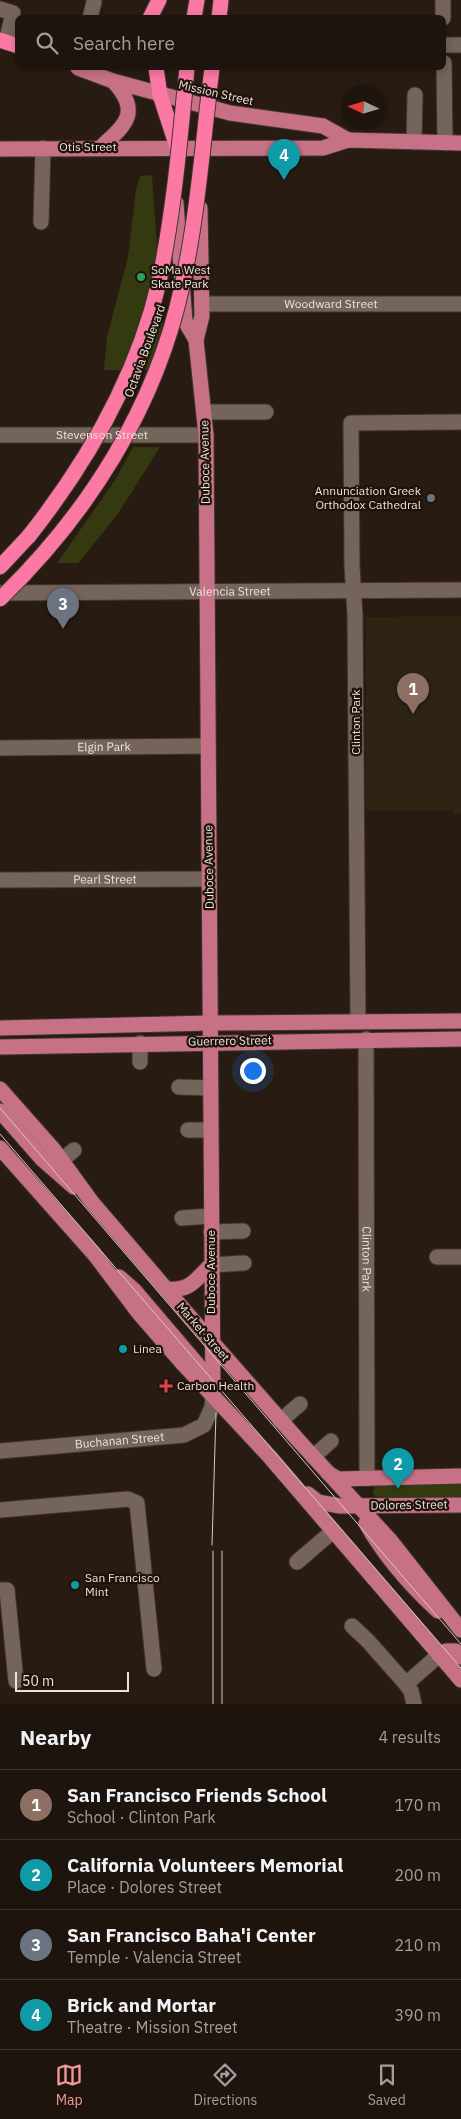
<!DOCTYPE html>
<meta charset="utf-8">
<style>
:root{--surface:#1e140e;--page:#2b211c;--text:#f1f3f6;--muted:#a19e9e;--line:#3c332e;--accent:#f59b97}
body{margin:0;font-family:"IBM Plex Sans",sans-serif;background:var(--page);color:var(--text)}
.compass{position:absolute;left:341px;top:85px;width:45px;height:45px;border-radius:50%;background:var(--surface);box-shadow:0 2px 8px #0003;rotate:274deg}
.scale{position:absolute;left:15px;bottom:12px;width:114px;box-sizing:border-box;padding-left:5px;border:2px solid #ece2dc;border-top:0;font-size:14px;line-height:18px;white-space:nowrap;color:#ece2dc;-webkit-text-stroke:4px #1e1209;paint-order:stroke}
.you{position:absolute;left:252px;top:1070px;width:18px;height:18px;margin:-12px;border:4px solid #fff;border-radius:50%;background:#1a73e8;box-shadow:0 0 0 8px #1a73e833}
.badge{display:grid;place-items:center;width:32px;height:32px;border-radius:50%;background:var(--accent);color:#fff;font-size:16px;font-weight:700}
.pin{position:absolute;translate:-50% -41px;filter:drop-shadow(0 1px 2px #0008)}
.pin::after{content:'';position:absolute;top:26px;width:18px;height:15px;background:inherit;clip-path:polygon(0 0,100% 0,50% 100%)}
.list{margin:0;padding:0;list-style:none}
h2{display:flex;justify-content:space-between;align-items:center;height:65px;margin:0;padding:0 20px;font-size:21px}
h2 small{font-size:16px;font-weight:400;color:var(--muted)}
.list li{display:grid;grid-template-columns:32px 1fr auto;gap:15px;align-items:center;box-sizing:border-box;height:70px;padding:0 20px;border-top:1px solid var(--line)}
.list b{display:block;font-size:19px;white-space:nowrap}
.list p{margin:0;font-size:16px;white-space:nowrap;color:var(--muted)}
.list em{font-size:16px;font-style:normal;color:var(--muted)}
.icon{flex:none;width:28px;height:28px;fill:none;stroke:currentColor;stroke-width:2;stroke-linecap:round;stroke-linejoin:round}
.map{position:relative;flex:none;width:461px;height:1704px;overflow:hidden}
.search{position:absolute;background:var(--surface);box-shadow:0 2px 8px #0003;left:15px;right:15px;top:15px;height:55px;display:flex;align-items:center;gap:12px;box-sizing:border-box;padding:0 18px;border-radius:8px;color:var(--muted);font-size:19px}
.sheet{height:345px;background:var(--surface)}
nav{display:flex;justify-content:space-around;align-items:center;box-sizing:border-box;height:70px;border-top:1px solid var(--line);background:var(--surface);font-size:14px;color:var(--muted)}
nav a{display:grid;justify-items:center;gap:2px}
nav .on{color:var(--accent)}
.map>svg:first-child{display:block}
.education{fill:#2d2414}
.green{fill:#34390f}
.lines{fill:none;stroke-linecap:round;stroke-linejoin:round}
.minor-casing{stroke:#403631;stroke-width:17}
.major-casing{stroke:#403631;stroke-width:17}
.highway-casing{stroke:#403631;stroke-width:17}
.minor{stroke:#746459;stroke-width:15}
.major{stroke:#c67186;stroke-width:15}
.highway{stroke:#fc79a4;stroke-width:15}
.tram{stroke:#d4cac4;stroke-width:1}
.highway-bridge-casing{stroke:#403631;stroke-width:17;stroke-linecap:butt}
.highway-bridge{stroke:#fc79a4;stroke-width:15}
.leisure-dot{fill:#2e9e5b;stroke:#1e1209;stroke-width:2}
.worship-dot{fill:#6b7280;stroke:#1e1209;stroke-width:2}
.culture-dot{fill:#0f9aa8;stroke:#1e1209;stroke-width:2}
.health-dot{fill:#e0444e;stroke:#1e1209;stroke-width:2}
.labels{text-anchor:middle;stroke-width:4.5;stroke-linejoin:round;paint-order:stroke}
.street-label{font-size:12px;fill:#ece2dc;stroke:#1e1209}
.poi-label{font-size:12px;fill:#ece2dc;stroke:#1e1209;text-anchor:start}
</style>
<div class="map">
<svg width="461" height="1704" viewBox="0 0 461 1704">
<rect width="100%" height="100%" fill="#281b12"/>
<polygon class="education" points="461,616 461,814 454,814 454,810 366,810 366,617"/>
<g class="green">
<polygon points="152,175 166,370 104,370 107,337 128,257 136,190 140,176"/>
<polygon points="133,447 160,447 119,512 82,559 78,563 57,563 115,480"/>
<polygon points="380,1484 461,1484 461,1498 379,1498 374,1495 373,1491 375,1486"/>
</g>
<g class="lines">
<defs>
<g id="minor">
<polyline points="443,0 443,18"/>
<polyline points="0,9 13,13 6,42"/>
<polyline points="90,18 94,2"/>
<polyline points="444,45 461,45"/>
<polyline points="444,63 445,143"/>
<polyline points="414,142 415,95"/>
<polyline points="41,222 43,148"/>
<path id="s1" d="M202 304H461"/>
<polyline points="204,412 266,412"/>
<path id="s2" d="M0 435H206"/>
<path id="s3" d="M0 593 461 590"/>
<path id="s4" d="M0 748 208 746"/>
<path id="s5" d="M0 880 209 879"/>
<polyline points="358,1022 355,616 352,566 351,423 461,422"/>
<path id="s6" d="M366 1039 367 1478"/>
<polyline points="140,1062 140,1043"/>
<polyline points="179,1087 210,1088"/>
<polyline points="188,1130 211,1130"/>
<polyline points="62,1160 74,1150"/>
<polyline points="182,1218 211,1216"/>
<polyline points="211,1232 243,1231"/>
<polyline points="437,1257 461,1257"/>
<polyline points="211,1265 244,1263"/>
<polyline points="280,1421 300,1404"/>
<path id="s7" d="M0 1451 184 1435 204 1425 212 1407 213 1395"/>
<polyline points="313,1457 331,1441"/>
<polyline points="0,1510 128,1499 137,1503 154,1669"/>
<polyline points="297,1562 333,1531"/>
<polyline points="0,1590 7,1590 16,1681"/>
<polyline points="352,1626 368,1641 406,1684 411,1691 414,1704"/>
<polyline points="406,1684 439,1655"/>
</g>
<g id="major">
<polyline points="78,68 113,81 230,113 323,126 348,140"/>
<path d="M101 147C127 124 141 111 113 81"/>
<polyline points="0,149 323,148 348,140 461,143"/>
<polyline points="176,203 185,321 196,340"/>
<polyline points="200,208 202,316 196,340 206,435 213,1395"/>
<polyline points="0,1028 210,1023 461,1021"/>
<polyline points="0,1047 461,1039"/>
<polyline points="0,1089 54,1150 91,1201 185,1311 298,1440 390,1540 461,1630"/>
<polyline points="0,1111 42,1159 74,1187"/>
<polyline points="0,1148 95,1255 138,1312 184,1365 269,1456 461,1680"/>
<polyline points="119,1277 135,1291 215,1385"/>
<path d="M167 1289C191 1291 195 1280 211 1265"/>
<polyline points="328,1473 338,1479 461,1476"/>
<polyline points="308,1494 318,1502 340,1506 461,1505"/>
<path d="M366 1523C385 1557 410 1585 438 1611"/>
<polyline points="439,1655 446,1651 456,1651 461,1657"/>
</g>
<g id="highway">
<polyline points="150,18 159,0"/>
<polyline points="194,18 197,0"/>
<polyline points="219,18 221,0"/>
<polyline points="0,40 18,46"/>
<polyline points="156,68 160,95 177,147"/>
<polyline points="0,567 29,536"/>
</g>
</defs>
<use href="#minor" class="minor-casing"/>
<use href="#major" class="major-casing"/>
<use href="#highway" class="highway-casing"/>
<use href="#minor" class="minor"/>
<use href="#major" class="major"/>
<use href="#highway" class="highway"/>
<g class="tram">
<polyline points="0,1108 461,1644"/>
<polyline points="0,1134 461,1668"/>
<polyline points="212,1545 216,1413"/>
<polyline points="213,1551 213,1704"/>
<polyline points="222,1551 222,1704"/>
</g>
<defs>
<g id="highway-bridge">
<path d="M29 536C89 460 137 377 159 282 174 211 180 139 187 68"/>
<path d="M0 599C88 514 156 407 182 286 198 214 203 140 212 68"/>
</g>
</defs>
<use href="#highway-bridge" class="highway-bridge-casing"/>
<use href="#highway-bridge" class="highway-bridge"/>
</g>
<circle class="leisure-dot" cx="141" cy="277" r="5"/>
<circle class="worship-dot" cx="431" cy="498" r="5"/>
<g class="culture-dot">
<circle cx="123" cy="1349" r="5"/>
<circle cx="75" cy="1585" r="5"/>
</g>
<path class="health-dot" d="M163.5 1378.5h5v5h5v5h-5v5h-5v-5h-5v-5h5z"/>
<g class="labels">
<g class="street-label">
<text transform="translate(216 93) rotate(13)" y="4">Mission Street</text>
<text x="88" y="151">Otis Street</text>
<text dy="4" stroke="none"><textPath href="#s1" startOffset="129">Woodward Street</textPath></text>
<text transform="translate(145 351) rotate(-70)" y="4">Octavia Boulevard</text>
<text dy="4" stroke="none"><textPath href="#s2" startOffset="102">Stevenson Street</textPath></text>
<text transform="translate(205 462) rotate(-91)" y="4">Duboce Avenue</text>
<text dy="4" stroke="none"><textPath href="#s3" startOffset="230">Valencia Street</textPath></text>
<text transform="translate(356 722) rotate(-90)" y="4">Clinton Park</text>
<text dy="4" stroke="none"><textPath href="#s4" startOffset="104">Elgin Park</textPath></text>
<text transform="translate(209 867) rotate(-91)" y="4">Duboce Avenue</text>
<text dy="4" stroke="none"><textPath href="#s5" startOffset="105">Pearl Street</textPath></text>
<text transform="translate(230 1041) rotate(-1)" y="4">Guerrero Street</text>
<text dy="4" stroke="none"><textPath href="#s6" startOffset="220">Clinton Park</textPath></text>
<text transform="translate(211 1272) rotate(-90)" y="4">Duboce Avenue</text>
<text transform="translate(203 1332) rotate(49)" y="4">Market Street</text>
<text dy="4" stroke="none"><textPath href="#s7" startOffset="120">Buchanan Street</textPath></text>
<text transform="translate(409 1505) rotate(-1)" y="4">Dolores Street</text>
</g>
<g class="poi-label">
<text x="151" y="274">SoMa West<tspan x="151" dy="14">Skate Park</tspan></text>
<text x="421" y="495" text-anchor="end">Annunciation Greek<tspan x="421" dy="14">Orthodox Cathedral</tspan></text>
<text x="133" y="1353">Linea</text>
<text x="177" y="1390">Carbon Health</text>
<text x="85" y="1582">San Francisco<tspan x="85" dy="14">Mint</tspan></text>
</g>
</g>
</svg>
<svg class="compass" viewBox="-18 -18 36 36"><path d="M0-13l5 13h-10z" fill="#e53935"/><path d="M0 13l5-13h-10z" fill="#a19e9e"/></svg>
<div class="scale">50 m</div>
<div class="you"></div>
<div class="pin badge" style="left:413px;top:714px;background:#8d6e63">1</div>
<div class="pin badge" style="left:398px;top:1489px;background:#0f9aa8">2</div>
<div class="pin badge" style="left:63px;top:629px;background:#6b7280">3</div>
<div class="pin badge" style="left:284px;top:180px;background:#0f9aa8">4</div>
<div class="search"><svg class="icon" aria-label="search" viewBox="0 0 24 24"><circle cx="10" cy="10" r="6"/><path d="M15 15l6 6"/></svg>Search here</div>
</div>
<section class="sheet">
<h2>Nearby<small>4 results</small></h2>
<ul class="list">
<li><span class="badge" style="background:#8d6e63">1</span><div><b>San Francisco Friends School</b><p>School · Clinton Park</p></div><em>170 m</em></li>
<li><span class="badge" style="background:#0f9aa8">2</span><div><b>California Volunteers Memorial</b><p>Place · Dolores Street</p></div><em>200 m</em></li>
<li><span class="badge" style="background:#6b7280">3</span><div><b>San Francisco Baha'i Center</b><p>Temple · Valencia Street</p></div><em>210 m</em></li>
<li><span class="badge" style="background:#0f9aa8">4</span><div><b>Brick and Mortar</b><p>Theatre · Mission Street</p></div><em>390 m</em></li>
</ul>
</section>
<nav>
<a class="on"><svg class="icon" aria-label="map" viewBox="0 0 24 24"><path d="M3 6l6-2 6 2 6-2v14l-6 2-6-2-6 2zM9 4v14M15 6v14"/></svg>Map</a>
<a><svg class="icon" aria-label="directions" viewBox="0 0 24 24"><path d="M12 3l9 9-9 9-9-9zM9 14v-3h6M13 9l2 2-2 2"/></svg>Directions</a>
<a><svg class="icon" aria-label="saved" viewBox="0 0 24 24"><path d="M7 4h10v16l-5-4-5 4z"/></svg>Saved</a>
</nav>
